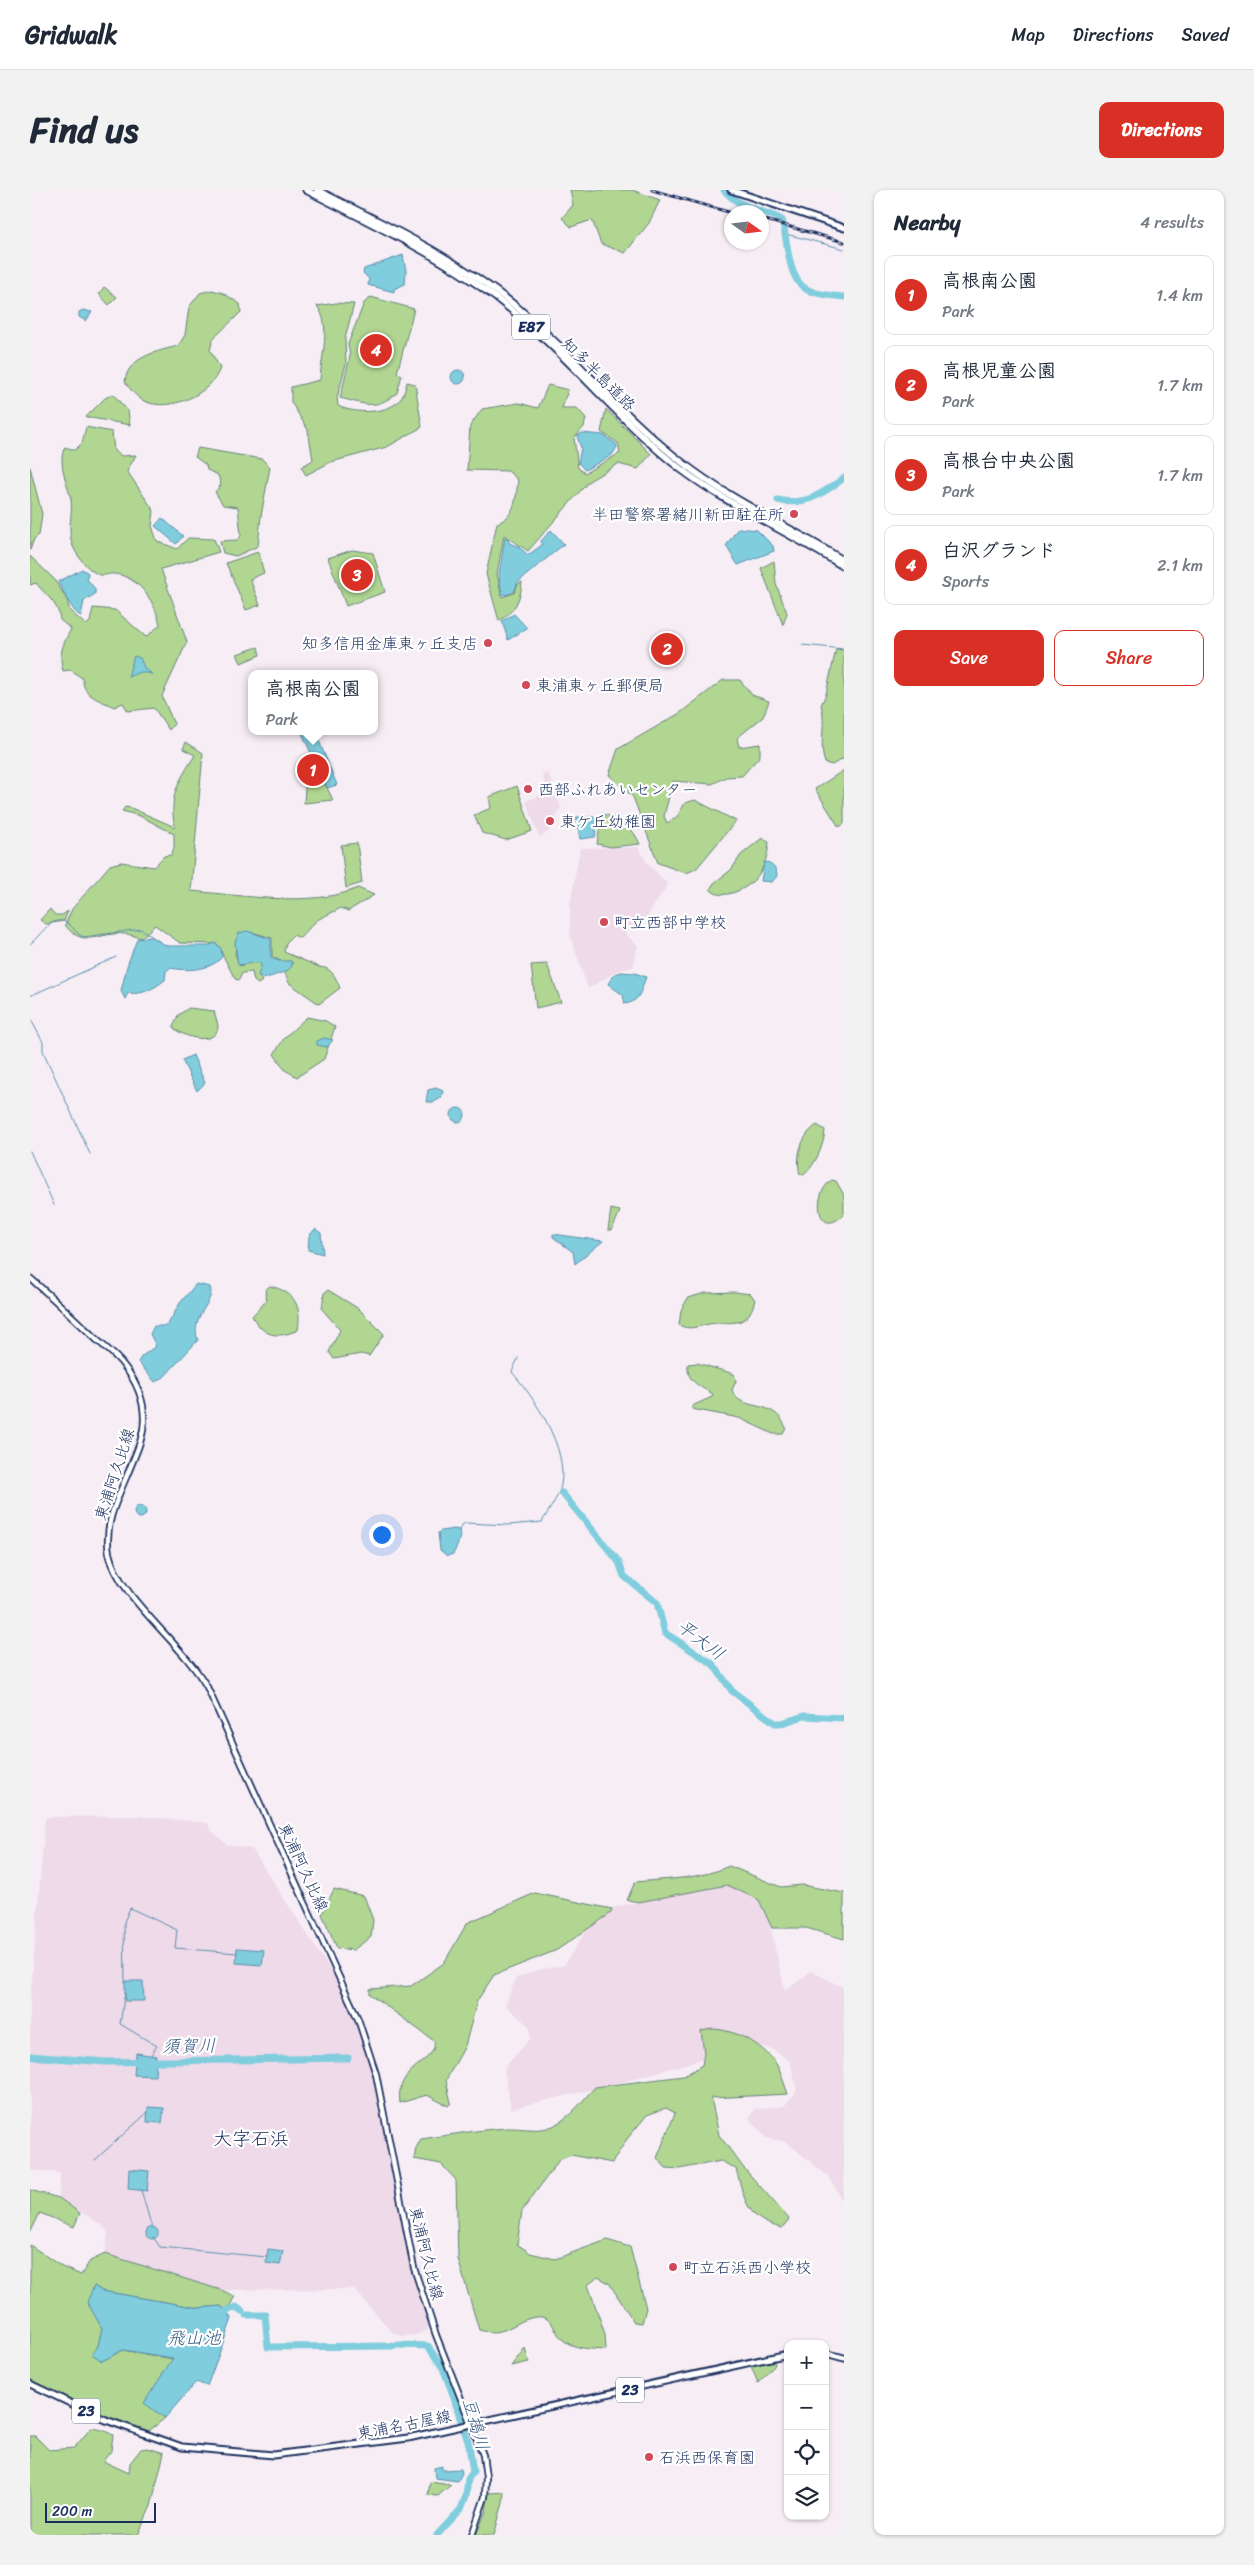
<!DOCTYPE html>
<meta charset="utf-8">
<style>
:root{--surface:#fff;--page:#f2f2f3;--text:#1f2937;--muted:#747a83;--line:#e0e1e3;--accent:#d93025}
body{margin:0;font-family:Sriracha,"Klee One",sans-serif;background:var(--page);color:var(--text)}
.controls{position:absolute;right:15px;bottom:15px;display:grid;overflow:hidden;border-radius:10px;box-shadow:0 1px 4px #0004}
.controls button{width:45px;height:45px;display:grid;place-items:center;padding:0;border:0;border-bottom:1px solid var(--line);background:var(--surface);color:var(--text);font:25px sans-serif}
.compass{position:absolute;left:694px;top:15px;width:45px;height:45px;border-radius:50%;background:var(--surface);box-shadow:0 1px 4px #0004;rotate:104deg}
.scale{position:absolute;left:15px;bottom:12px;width:111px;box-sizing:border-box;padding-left:5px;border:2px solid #1b2f5e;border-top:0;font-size:14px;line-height:18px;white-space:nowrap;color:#1b2f5e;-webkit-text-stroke:4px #fff;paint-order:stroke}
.you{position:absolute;left:351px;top:1344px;width:18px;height:18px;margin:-12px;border:4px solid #fff;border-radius:50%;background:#1a73e8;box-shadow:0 0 0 8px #1a73e833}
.badge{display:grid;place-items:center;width:32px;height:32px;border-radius:50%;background:var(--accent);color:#fff;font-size:16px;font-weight:700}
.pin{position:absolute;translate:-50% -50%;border:2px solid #fff;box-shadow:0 1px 5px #0006}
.popup{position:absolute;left:218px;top:480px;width:130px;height:65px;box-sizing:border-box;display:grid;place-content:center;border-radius:10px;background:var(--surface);filter:drop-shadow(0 1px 4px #0005);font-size:16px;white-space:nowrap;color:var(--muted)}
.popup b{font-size:19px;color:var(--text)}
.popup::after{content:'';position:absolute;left:50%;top:100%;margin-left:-10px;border:10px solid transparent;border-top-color:var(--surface)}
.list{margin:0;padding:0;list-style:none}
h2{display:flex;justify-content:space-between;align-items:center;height:65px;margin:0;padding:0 20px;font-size:21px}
h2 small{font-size:16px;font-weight:400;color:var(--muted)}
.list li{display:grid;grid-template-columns:32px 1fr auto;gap:15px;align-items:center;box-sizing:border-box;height:80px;margin:0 10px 10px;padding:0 10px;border:1px solid var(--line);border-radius:10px}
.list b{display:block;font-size:19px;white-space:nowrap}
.list p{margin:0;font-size:16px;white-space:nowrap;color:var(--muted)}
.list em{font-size:16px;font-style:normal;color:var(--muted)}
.actions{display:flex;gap:10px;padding:15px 20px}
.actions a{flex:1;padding:11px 0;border:1px solid var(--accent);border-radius:10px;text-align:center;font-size:18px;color:var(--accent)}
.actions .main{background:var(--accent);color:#fff}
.icon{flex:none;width:28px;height:28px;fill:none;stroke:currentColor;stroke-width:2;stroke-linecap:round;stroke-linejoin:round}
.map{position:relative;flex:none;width:814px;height:2345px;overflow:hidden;border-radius:10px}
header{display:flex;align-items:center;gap:30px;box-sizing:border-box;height:70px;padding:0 25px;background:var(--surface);border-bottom:1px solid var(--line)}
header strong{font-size:24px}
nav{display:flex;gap:28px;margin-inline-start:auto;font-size:18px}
.intro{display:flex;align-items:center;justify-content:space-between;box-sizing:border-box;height:120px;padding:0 30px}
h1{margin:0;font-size:35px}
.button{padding:12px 22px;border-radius:10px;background:var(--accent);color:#fff;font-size:18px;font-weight:700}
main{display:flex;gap:30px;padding:0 30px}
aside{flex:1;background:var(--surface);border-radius:10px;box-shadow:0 1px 4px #0004}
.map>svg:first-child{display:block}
.built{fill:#eedae9}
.green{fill:#b0d692;stroke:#668278}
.water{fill:#80cdde;stroke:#588eab}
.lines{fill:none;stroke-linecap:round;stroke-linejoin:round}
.stream{stroke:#588eab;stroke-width:1}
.river{stroke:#80cdde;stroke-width:7}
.secondary-casing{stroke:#1b2f5e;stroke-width:8}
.primary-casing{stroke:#1b2f5e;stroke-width:9}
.highway-casing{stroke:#1b2f5e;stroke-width:9}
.secondary{stroke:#fff;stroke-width:4.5}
.primary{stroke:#fff;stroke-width:5}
.highway{stroke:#fff;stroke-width:5.5}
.rail-casing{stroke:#1b2f5e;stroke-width:3}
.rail{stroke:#fff;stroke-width:1;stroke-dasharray:4;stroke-linecap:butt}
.poi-dot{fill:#d1495b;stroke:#fff;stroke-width:2}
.labels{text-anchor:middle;stroke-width:4.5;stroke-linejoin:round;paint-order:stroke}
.shield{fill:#fff;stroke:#5f6d8e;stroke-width:1}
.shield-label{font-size:15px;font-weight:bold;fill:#1b2f5e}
.street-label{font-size:16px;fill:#1b2f5e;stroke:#fff}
.poi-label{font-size:16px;fill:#1b2f5e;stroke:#fff;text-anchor:start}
.water-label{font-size:18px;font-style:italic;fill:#395e84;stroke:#fff}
.quarter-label{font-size:19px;fill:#1b2f5e;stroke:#fff}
</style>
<header>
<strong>Gridwalk</strong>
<nav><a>Map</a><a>Directions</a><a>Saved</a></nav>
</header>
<div class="intro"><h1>Find us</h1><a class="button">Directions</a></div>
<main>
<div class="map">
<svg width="814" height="2345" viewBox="0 0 814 2345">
<rect width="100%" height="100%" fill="#f7eef5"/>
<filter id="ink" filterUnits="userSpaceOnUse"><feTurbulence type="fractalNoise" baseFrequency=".02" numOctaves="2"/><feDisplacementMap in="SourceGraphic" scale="10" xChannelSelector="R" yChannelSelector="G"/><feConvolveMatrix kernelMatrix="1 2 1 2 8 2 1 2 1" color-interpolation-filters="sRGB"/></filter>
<g filter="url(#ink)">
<g class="built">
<polygon points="518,583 531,617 523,635 518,642 509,647 496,611 518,602 512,585"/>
<polygon points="608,657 618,674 638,694 617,727 595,743 608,756 603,777 587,781 558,799 540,745 540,716 550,658"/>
<polygon points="110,1626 178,1633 181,1640 196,1654 222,1659 322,1813 340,1865 384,2077 404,2137 386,2145 372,2146 362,2142 324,2099 191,2100 75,2064 78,2043 73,2036 29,2008 30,1983 0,1980 0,1812 15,1629 17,1627"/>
<polygon points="697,1695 729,1710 738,1726 755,1801 781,1781 814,1798 814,2014 799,1987 756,1952 736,1948 719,1928 725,1919 754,1916 767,1901 760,1871 740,1858 721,1855 589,1893 481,1919 474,1878 500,1849 500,1837 475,1815 486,1788 508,1780 534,1775 569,1720"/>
</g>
<g class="green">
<polygon points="540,0 602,0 630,10 619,33 595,63 571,54 562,30 541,37 532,28 543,15"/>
<polygon points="74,97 87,107 79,115 69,104"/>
<path d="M182 100 193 103 210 114 211 122 183 149 180 160 190 178C182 204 139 223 114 211 106 207 100 199 95 192 97 167 128 161 148 156L155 145 159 117 170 103Z"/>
<path d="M341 107 384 119 367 183 372 185 367 203C344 221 336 214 310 208L320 166 318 154 334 113Z"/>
<path d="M306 113 324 114 315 148 316 174 307 208 308 216C324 224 361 225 372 207 374 203 376 197 377 192L385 194 392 237 357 257 301 272 276 285 271 277 283 270 278 240 261 212V197L290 190C291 167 302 135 287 116Z"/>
<path d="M518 195 538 200 532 218H547L556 228 554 237 544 248 548 278 555 283 590 263 588 253 571 242 576 219 621 264 608 279 588 274 559 291 498 361 474 345 467 384 472 407 484 403 488 394 492 392C491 410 484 422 469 431L456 384 467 333C486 327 486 306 488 290L478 281 437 280 440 236 452 219 489 213 508 218Z"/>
<polygon points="83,204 98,221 100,235 56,227 75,208"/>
<path d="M56 237 82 242 84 261 92 266 106 265 97 281 124 321 122 336 127 351 147 359 158 348 184 349 189 362 131 379 157 452 132 506 144 534 139 540 124 518 98 521 93 513 84 517C70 510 52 506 53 489L41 480 33 481C28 464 33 454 41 439L30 430C29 413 15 405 6 393L0 395V366L25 390 37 410 40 421 56 435 60 432 63 418 85 420 116 447 130 435C126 414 110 387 85 384 80 383 75 386 70 385 59 382 46 365 42 354 37 339 43 323 41 309 37 293 27 271 35 257L45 260 52 253Z"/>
<polygon points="168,258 232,269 240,277 231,326 228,356 206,366 193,363 190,351 207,350 211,346 208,317 193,315 185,302 191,295 188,285 177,280 176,275 165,267"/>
<polygon points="0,277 12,324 9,345 4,349 0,360"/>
<polygon points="322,360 343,363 355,402 316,416 298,368"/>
<polygon points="228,362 234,383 220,389 230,415 216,420 196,373"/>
<polygon points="744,371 746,394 757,423 753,435 731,378"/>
<polygon points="642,447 648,465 633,471 626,453"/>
<polygon points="228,457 230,465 211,473 207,464"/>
<path d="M806 459 814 460V568L802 575 795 573C788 554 797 534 791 515L796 504Z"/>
<polygon points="693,490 710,490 722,505 739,511 733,527 707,548 709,557 730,554 730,566 712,586 696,587 682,594 643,591 634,626 637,633 646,628 655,613 665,610 706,631 666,679 656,683 628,673 603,607 579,585 588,559 650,523"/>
<path d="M156 552 173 563 161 701C212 705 281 718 328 698L344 705 318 721 311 718 287 730 270 748 263 745 256 753 254 762 289 777C302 777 306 788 310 798L289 814 259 793 254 781 263 773H255L242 767V748L225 743 208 744 205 764 210 776 221 771 231 772 232 779 229 786 232 791 228 794 224 791 222 782 212 783 209 790 205 789 187 754 150 753 125 735 111 748C106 747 100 744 95 744 70 741 54 760 35 735L42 719 80 675 91 672 124 677 134 666 141 665 144 658V644L110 626 92 621 95 617 101 618 145 637C138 606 149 591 165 565L153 559Z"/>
<polygon points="282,567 303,610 274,613 277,568"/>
<polygon points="814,580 814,634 809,637 785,599"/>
<polygon points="487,596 502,641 476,650 452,643 444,625 461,618 459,607"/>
<path d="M572 624C589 627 603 637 610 654L581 657 567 654Z"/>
<path d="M732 648 739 652C737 678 725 698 698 704 691 705 685 705 680 699L684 693 701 680 711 665Z"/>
<polygon points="327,653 332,693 316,698 311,655"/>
<polygon points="20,719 25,725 32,725 38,721 34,731 16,734 10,730"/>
<polygon points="517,774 531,812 506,818 501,775"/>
<path d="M159 818 184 821C185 826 188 832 188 837 186 857 151 847 143 837L148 825Z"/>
<polygon points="277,827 296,831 305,837 294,869 267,887 255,880 244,864 255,847"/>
<path d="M787 935 795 940C794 955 786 974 774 985L770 984C765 966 772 944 787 935Z"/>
<path d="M802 990 806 991 814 1005V1024C788 1051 780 1004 802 990Z"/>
<polygon points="581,1019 590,1021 582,1040 578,1040"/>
<path d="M240 1096C265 1102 272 1116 268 1140 247 1149 234 1147 222 1126L237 1110 235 1100Z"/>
<polygon points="298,1100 329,1119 354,1144 339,1166 331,1164 304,1169 299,1162 310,1140 292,1119 294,1103"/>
<path d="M704 1102 721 1104 725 1110C717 1140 703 1130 679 1134 668 1136 660 1141 649 1135L651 1120 658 1108 675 1103Z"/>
<path d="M667 1173 704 1184 706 1191 702 1200C709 1223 745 1207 756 1238L753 1244H743L709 1228 662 1219V1216L682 1207 683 1204C669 1196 656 1191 658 1174Z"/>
<path d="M699 1676 751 1697 772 1695 814 1703V1749L776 1738H742L729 1710 697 1695 609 1712 597 1710 605 1692C635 1689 672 1689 699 1676Z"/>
<polygon points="304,1699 334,1706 343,1730 341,1747 323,1760 307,1758 292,1724"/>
<path d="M505 1703 582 1719 581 1723 527 1760 464 1785 447 1811 435 1856 416 1890 421 1913 418 1916 397 1905 370 1913C364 1876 409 1872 404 1851L340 1804V1799L381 1796 414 1773 437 1733Z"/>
<path d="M682 1839C706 1840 730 1853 745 1872 751 1881 754 1894 758 1904L681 1908 689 1945 713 1977 759 2029 752 2038C716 2030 715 2010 706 1979L691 1971 649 1979 636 1978 627 1968 645 1923 636 1918 617 1925 597 1949 582 1973 541 1965 529 1970 492 2021 487 2054 500 2063 525 2069 577 2050 600 2057 616 2118 612 2133 604 2132 579 2093 568 2087 558 2095 575 2144 576 2160C562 2159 542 2159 532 2149 524 2141 522 2125 507 2127 484 2129 478 2148 449 2140L428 2069 426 1990 411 1974 384 1969 386 1958 391 1949C421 1945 451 1939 480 1938 495 1938 509 1942 523 1936 541 1927 552 1911 565 1897L654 1886 672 1875 674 1863 671 1841Z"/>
<polygon points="0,2000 29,2008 50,2023 44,2037 10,2023 0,2043"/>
<polygon points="0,2055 32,2077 51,2085 60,2071 75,2064 191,2100 205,2106 197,2121 191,2116 169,2118 72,2101 64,2096 67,2129 72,2138 68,2156 62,2163 72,2171 92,2160 143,2169 115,2212 135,2228 114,2245 0,2192"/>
<polygon points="495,2158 499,2172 481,2176"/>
<polygon points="744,2171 745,2175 728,2193 721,2176"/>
<polygon points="61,2238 73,2240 83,2245 81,2261 73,2271 99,2283 100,2273 111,2259 118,2258 134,2263 121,2316 108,2345 0,2345 0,2246 5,2246 19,2260 44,2258"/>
<polygon points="400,2292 421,2295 408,2306 398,2305"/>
<polygon points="474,2302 473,2313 464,2345 446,2345 456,2321 459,2303"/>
</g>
<g class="water">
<polygon points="373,65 376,81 375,94 364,99 364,102 338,95 339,89 333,83 334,79"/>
<polygon points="53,120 62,122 56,131 49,127 49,122"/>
<circle cx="428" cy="187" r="7"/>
<polygon points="552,243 573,245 586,254 587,257 582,265 555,280 548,273 551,258 547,246"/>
<polygon points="132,328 153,346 146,354 125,336"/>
<polygon points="708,338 727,340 743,356 744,361 708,375 696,356"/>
<path d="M521 340 534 354 487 393C486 401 481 406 472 404L469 385 475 347 479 349V353L489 357 498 365 512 355 511 351Z"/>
<path d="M52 379 58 383 57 389 65 399V404L54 411 51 426C42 423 34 401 28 392Z"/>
<polygon points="484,424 497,438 478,450 472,431"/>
<polygon points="104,466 110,468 114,478 122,484 110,482 98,487"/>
<polygon points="271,541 285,541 307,595 297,598"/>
<polygon points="546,627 568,627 565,647 550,649"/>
<path d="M734 672C742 672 747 678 747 686L742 692 731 691Z"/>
<polygon points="217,741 241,749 241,768 249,771 261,771 262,776 257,781 234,789 228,785 231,777 230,772 208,775 205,752 209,743"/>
<path d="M121 747 137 756H178L185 753 191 758 192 767C180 781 157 781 140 778L136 781 135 790C123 799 113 805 98 803L95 809 91 801 97 776 107 749Z"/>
<path d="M591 782 605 783 616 787C611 800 610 812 595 814L593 805 578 794 583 785Z"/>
<polygon points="294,848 303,850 297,857 287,855 287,851"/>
<polygon points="163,865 175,893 167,901 152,870"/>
<polygon points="406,898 413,901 411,908 404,912 396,912 398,900"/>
<circle cx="428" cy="925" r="7"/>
<polygon points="285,1039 291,1043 293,1064 278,1060 279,1046"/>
<polygon points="523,1044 573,1051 545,1074 543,1062 523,1047"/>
<path d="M166 1094 180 1097C186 1113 159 1126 168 1150L134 1187 125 1192 108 1172 112 1166 126 1156 120 1144 124 1136H137L150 1113Z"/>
<circle cx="110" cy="1322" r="6"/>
<path d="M424 1339 429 1340C432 1347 427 1357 423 1364L417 1366 410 1360 408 1343 411 1341Z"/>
<polygon points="207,1758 234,1760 232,1775 206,1773"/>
<polygon points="95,1791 113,1791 114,1811 95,1811"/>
<polygon points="106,1863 126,1866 125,1886 104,1885"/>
<polygon points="118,1917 134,1918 132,1933 117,1932"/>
<polygon points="99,1979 119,1981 117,2001 98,1999"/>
<circle cx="122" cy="2043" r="6"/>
<polygon points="238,2059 253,2061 250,2075 236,2073"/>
<polygon points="64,2096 72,2101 169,2118 191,2116 202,2129 177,2196 166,2192 135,2228 114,2213 143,2168 93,2160 72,2171 62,2164 68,2156 72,2138 57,2112"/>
<polygon points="412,2276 412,2280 431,2279 432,2283 428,2291 405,2288 404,2278"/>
</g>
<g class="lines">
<g class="stream">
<polyline points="756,44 814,59"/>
<polyline points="772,455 814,459"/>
<path d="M0 754C11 746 22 722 39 734 45 739 46 744 54 747L111 739 130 752"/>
<polyline points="0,806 86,767"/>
<polyline points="0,828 13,852 13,861 60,964"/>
<polyline points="0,961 24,1015"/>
<path d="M429 1340 433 1334 436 1333 479 1335 512 1332C518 1321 529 1307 531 1295 538 1257 505 1209 482 1182L488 1168"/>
<polyline points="95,1790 94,1732 100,1718 147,1740 145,1758 207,1763"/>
<polyline points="95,1802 90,1834 127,1856 121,1865"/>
<polyline points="65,1970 118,1922"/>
<polyline points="111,2000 122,2038"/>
<polyline points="123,2047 130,2057 237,2067"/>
</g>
<g class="river">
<path d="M694 0C710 19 732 19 752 30 759 53 756 95 783 102 793 105 804 106 814 107"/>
<path d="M748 310C775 317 793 303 814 288"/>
<polyline points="532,1303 589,1372 594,1386 627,1413 635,1443 683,1474 702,1501 745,1533 752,1533 774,1526 814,1528"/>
<polyline points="0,1866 76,1872 318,1868"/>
<polyline points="197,2121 206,2117 212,2121"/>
<polyline points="217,2125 235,2125 238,2157 362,2156"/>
<polyline points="368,2155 398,2156 413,2178 422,2202 439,2255 443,2282 438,2289 436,2306 431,2319 407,2345"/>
</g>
<defs>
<path id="secondary" d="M0 1088C23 1108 45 1129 67 1150 76 1158 87 1166 94 1176 106 1191 114 1210 114 1229 114 1248 105 1265 98 1283 87 1309 74 1334 79 1363 88 1407 153 1454 177 1497L328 1829 346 1884 384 2078 406 2145 453 2265 456 2287 455 2307 442 2345"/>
<g id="primary">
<polyline points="701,0 814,38"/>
<polyline points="795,2163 814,2168"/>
<polyline points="0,2194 76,2230 152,2257 243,2265 378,2248 758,2164"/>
</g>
<g id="highway">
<path d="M276 0C348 37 421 70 484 122 544 171 591 233 652 280 703 318 761 343 814 377"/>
<path d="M287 0C357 36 427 68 488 118 546 167 593 227 653 273 703 312 761 337 814 371"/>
</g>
</defs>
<use href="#secondary" class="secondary-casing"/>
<use href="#primary" class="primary-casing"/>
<use href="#highway" class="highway-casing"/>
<use href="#secondary" class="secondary"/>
<use href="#primary" class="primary"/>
<use href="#highway" class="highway"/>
<defs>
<g id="rail">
<polyline points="622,0 702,23"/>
<polyline points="732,29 814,52"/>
</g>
</defs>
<use href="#rail" class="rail-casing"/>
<use href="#rail" class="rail"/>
</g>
</g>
<g class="poi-dot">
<circle cx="764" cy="324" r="5"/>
<circle cx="458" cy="453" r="5"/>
<circle cx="496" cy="495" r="5"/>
<circle cx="498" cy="599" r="5"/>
<circle cx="520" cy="631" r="5"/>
<circle cx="574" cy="732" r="5"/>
<circle cx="643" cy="2077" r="5"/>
<circle cx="619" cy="2267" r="5"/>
</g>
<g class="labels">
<g class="shield">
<rect x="482" y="124.5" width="38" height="25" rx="4"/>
<rect x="586" y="2187.5" width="28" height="25" rx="4"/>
<rect x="42" y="2208.5" width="28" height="25" rx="4"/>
</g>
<g class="shield-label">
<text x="501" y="142">E87</text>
<text x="600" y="2205">23</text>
<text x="56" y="2226">23</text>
</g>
<g class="street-label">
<text transform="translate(569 184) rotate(45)" y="6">知多半島道路</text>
<text transform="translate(84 1284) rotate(-72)" y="6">東浦阿久比線</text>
<text transform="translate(274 1677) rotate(65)" y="6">東浦阿久比線</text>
<text transform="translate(397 2063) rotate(76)" y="6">東浦阿久比線</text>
<text transform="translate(374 2234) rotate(-11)" y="6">東浦名古屋線</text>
</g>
<g class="poi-label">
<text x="754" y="330" text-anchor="end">半田警察署緒川新田駐在所</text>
<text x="448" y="459" text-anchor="end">知多信用金庫東ヶ丘支店</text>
<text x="506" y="501">東浦東ヶ丘郵便局</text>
<text x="508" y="605">西部ふれあいセンター</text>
<text x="530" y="637">東ケ丘幼稚園</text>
<text x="584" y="738">町立西部中学校</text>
<text x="653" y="2083">町立石浜西小学校</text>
<text x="629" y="2273">石浜西保育園</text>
</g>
<g class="water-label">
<text transform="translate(671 1450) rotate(37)" y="6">平大川</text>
<text transform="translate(159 1856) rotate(-1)" y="6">須賀川</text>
<text x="164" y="2154">飛山池</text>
<text transform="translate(446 2234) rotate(74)" y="6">豆搗川</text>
</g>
<g class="quarter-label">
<text x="221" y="1955">大字石浜</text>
</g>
</g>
</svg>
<div class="controls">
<button>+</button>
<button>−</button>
<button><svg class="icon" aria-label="locate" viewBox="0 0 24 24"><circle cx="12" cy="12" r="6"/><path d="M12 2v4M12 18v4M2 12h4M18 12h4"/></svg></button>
<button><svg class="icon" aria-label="layers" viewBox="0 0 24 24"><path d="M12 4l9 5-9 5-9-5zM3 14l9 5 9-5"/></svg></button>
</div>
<svg class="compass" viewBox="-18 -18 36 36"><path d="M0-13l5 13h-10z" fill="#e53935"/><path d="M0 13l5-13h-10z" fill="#747a83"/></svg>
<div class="scale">200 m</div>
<div class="you"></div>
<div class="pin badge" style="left:283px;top:580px">1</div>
<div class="popup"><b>高根南公園</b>Park</div>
<div class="pin badge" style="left:637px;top:459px">2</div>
<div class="pin badge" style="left:327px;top:385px">3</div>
<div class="pin badge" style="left:346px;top:160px">4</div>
</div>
<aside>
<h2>Nearby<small>4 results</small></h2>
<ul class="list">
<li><span class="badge">1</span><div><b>高根南公園</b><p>Park</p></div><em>1.4 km</em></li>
<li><span class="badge">2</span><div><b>高根児童公園</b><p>Park</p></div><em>1.7 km</em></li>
<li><span class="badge">3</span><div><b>高根台中央公園</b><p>Park</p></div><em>1.7 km</em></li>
<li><span class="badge">4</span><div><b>白沢グランド</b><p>Sports</p></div><em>2.1 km</em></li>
</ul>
<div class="actions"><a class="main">Save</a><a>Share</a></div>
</aside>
</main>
